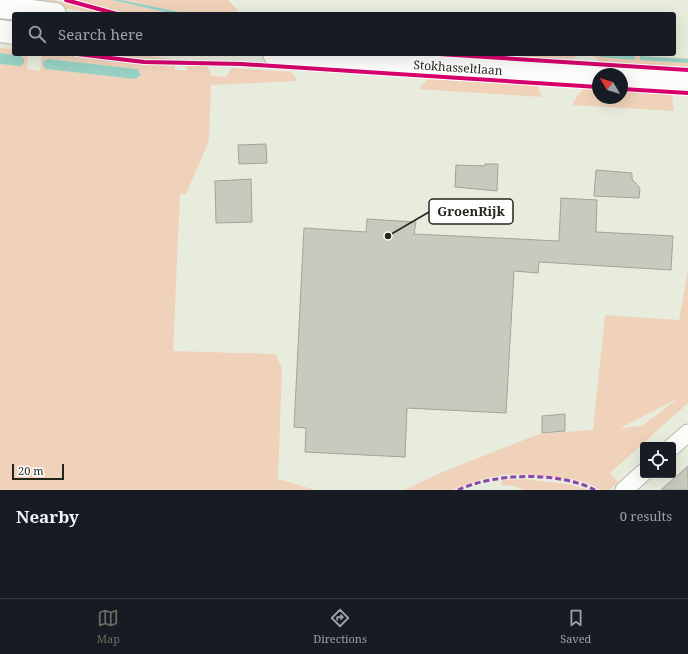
<!DOCTYPE html>
<style>
:root{--surface:#171b24;--page:#242831;--text:#f1f3f6;--muted:#9ea1a6;--line:#363941;--accent:#696b60}
body{margin:0;font-family:"Noto Serif",serif;background:var(--page);color:var(--text)}
.controls{position:absolute;right:12px;bottom:12px;display:grid;overflow:hidden;border-radius:4px;box-shadow:0 4px 16px #0002}
.controls button{width:36px;height:36px;display:grid;place-items:center;padding:0;border:0;border-bottom:1px solid var(--line);background:var(--surface);color:var(--text);font:20px sans-serif}
.compass{position:absolute;left:592px;top:68px;width:36px;height:36px;border-radius:50%;background:var(--surface);box-shadow:0 4px 16px #0002;rotate:308deg}
.scale{position:absolute;left:12px;bottom:10px;width:52px;box-sizing:border-box;padding-left:4px;border:2px solid #24261c;border-top:0;font-size:11px;line-height:14px;white-space:nowrap;color:#24261c;-webkit-text-stroke:3px #fff;paint-order:stroke}
.list{margin:0;padding:0;list-style:none}
h2{display:flex;justify-content:space-between;align-items:center;height:52px;margin:0;padding:0 16px;font-size:17px}
h2 small{font-size:13px;font-weight:400;color:var(--muted)}
.icon{flex:none;width:22px;height:22px;fill:none;stroke:currentColor;stroke-width:2;stroke-linecap:round;stroke-linejoin:round}
.map{position:relative;flex:none;width:688px;height:490px;overflow:hidden}
.search{position:absolute;background:var(--surface);box-shadow:0 4px 16px #0002;left:12px;right:12px;top:12px;height:44px;display:flex;align-items:center;gap:10px;box-sizing:border-box;padding:0 14px;border-radius:4px;color:var(--muted);font-size:15px}
.sheet{height:108px;background:var(--surface)}
nav{display:flex;justify-content:space-around;align-items:center;box-sizing:border-box;height:56px;border-top:1px solid var(--line);background:var(--surface);font-size:11px;color:var(--muted)}
nav a{display:grid;justify-items:center;gap:2px}
nav .on{color:var(--accent)}
.map>svg:first-child{display:block}
.green{fill:#efd2b9;fill-rule:evenodd}
.water{fill:#97d1c4}
.building{fill:#cac9be;stroke:#a3a297}
.lines{fill:none;stroke-linecap:round;stroke-linejoin:round}
.minor-casing{stroke:#b8bbaf;stroke-width:19}
.tertiary-casing{stroke:#b8bbaf;stroke-width:24}
.minor{stroke:#fcfcfa;stroke-width:17}
.tertiary{stroke:#fcfcfa;stroke-width:22}
.quiet{stroke:#8e44ad;stroke-width:3;stroke-dasharray:6 3;stroke-linecap:butt}
.cycleway-casing{stroke:#fff;stroke-width:6}
.cycleway{stroke:#d6006c;stroke-width:4}
.labels{text-anchor:middle;stroke-width:3;stroke-linejoin:round;paint-order:stroke}
.street-label{font-size:12px;fill:#24261c;stroke:#fff}
.leader{fill:none;stroke:#24261c;stroke-width:1.5}
.callout-dot{fill:#24261c;stroke:#fff;stroke-width:1.5}
.callout{fill:#fff;stroke:#24261c;stroke-width:1.5}
.callout-label{font-size:13px;text-anchor:middle;font-weight:bold;fill:#24261c}
</style>
<div class="map">
<svg width="688" height="490" viewBox="0 0 688 490">
<rect width="100%" height="100%" fill="#e8ecdd"/>
<g class="green">
<polygon points="33,0 54,0 99,12 99,13 60,8"/>
<polygon points="78,0 112,0 174,14 127,14"/>
<polygon points="121,0 228,0 237,9 236,14 189,14"/>
<path d="M0 48 14 49V54H28L27 69 40 71 42 54C86 54 130 67 175 65V70L187 71V66H207L212 76 226 77 232 68 291 72 296 78V81L211 85 209 141 186 194H180L173 351 276 354 282 369 278 479 315 490H0V64L20 66 24 61 21 56 0 53ZM48 59 137 69 141 75 135 79 46 69 42 64Z"/>
<polygon points="101,54 137,54 172,59 148,59"/>
<polygon points="482,54 578,54 573,60"/>
<polygon points="592,54 600,54 600,57 635,59 635,56 601,54 688,58 688,59 640,56 641,60 688,63 688,67 599,62"/>
<polygon points="428,79 537,85 542,97 419,89"/>
<polygon points="583,89 598,90 598,98 622,98 622,91 672,95 674,111 573,105 573,102"/>
<path d="M688 271V403L610 473 618 482 610 490H601L588 483 573 479 518 474 502 475 482 479 451 490H404L445 471 539 434 593 430 605 315 679 320ZM676 400 642 426 620 428 675 400Z"/>
<polygon points="525,479 572,485 588,490 524,490 515,486 501,485 502,480"/>
</g>
<g class="water">
<polygon points="112,0 121,0 189,14 174,14"/>
<polygon points="0,53 21,56 24,59 24,63 20,66 0,64"/>
<polygon points="600,54 635,56 635,60 600,57"/>
<polygon points="640,56 688,59 688,63 640,60"/>
<polygon points="48,59 137,69 141,75 135,79 46,69 43,66 43,62"/>
</g>
<g class="building">
<polygon points="266,144 267,163 239,164 238,145"/>
<polygon points="485,164 498,164 497,191 455,187 456,165 485,166"/>
<polygon points="596,170 632,173 632,179 640,188 639,198 594,196"/>
<polygon points="251,179 252,222 216,223 215,181"/>
<polygon points="561,198 597,200 596,232 673,236 671,270 539,262 538,273 514,271 506,413 407,408 405,457 305,452 306,428 294,427 304,228 366,232 367,219 416,222 414,234 559,241"/>
<polygon points="565,414 565,431 542,433 542,416"/>
<polygon points="688,466 688,490 661,490"/>
</g>
<g class="lines">
<defs>
<g id="minor">
<polyline points="673,446 688,433"/>
<polyline points="624,490 643,473"/>
</g>
<g id="tertiary">
<polyline points="0,7 55,14"/>
<polyline points="0,31 14,33"/>
<polyline points="274,54 598,74"/>
<polyline points="622,76 688,81"/>
</g>
</defs>
<use href="#minor" class="minor-casing"/>
<use href="#tertiary" class="tertiary-casing"/>
<use href="#minor" class="minor"/>
<use href="#tertiary" class="tertiary"/>
<path class="quiet" d="M458 490C494 473 559 471 595 490"/>
<defs>
<g id="cycleway">
<polyline points="66,0 117,14"/>
<polyline points="77,54 144,62 241,64 598,87"/>
<polyline points="439,54 688,70"/>
<polyline points="622,89 688,93"/>
</g>
</defs>
<use href="#cycleway" class="cycleway-casing"/>
<use href="#cycleway" class="cycleway"/>
</g>
<g class="labels">
<g class="street-label">
<text transform="translate(458 68) rotate(4)" y="4">Stokhasseltlaan</text>
</g>
</g>
<path class="leader" d="M388 236L429 212"/>
<circle class="callout-dot" cx="388" cy="236" r="4"/>
<rect class="callout" x="429" y="199" width="84" height="25" rx="4"/>
<g class="callout-label">
<text x="471" y="216">GroenRijk</text>
</g>
</svg>
<div class="controls">
<button><svg class="icon" aria-label="locate" viewBox="0 0 24 24"><circle cx="12" cy="12" r="6"/><path d="M12 2v4M12 18v4M2 12h4M18 12h4"/></svg></button>
</div>
<svg class="compass" viewBox="-18 -18 36 36"><path d="M0-13l5 13h-10z" fill="#e53935"/><path d="M0 13l5-13h-10z" fill="#9ea1a6"/></svg>
<div class="scale">20 m</div>
<div class="search"><svg class="icon" aria-label="search" viewBox="0 0 24 24"><circle cx="10" cy="10" r="6"/><path d="M15 15l6 6"/></svg>Search here</div>
</div>
<section class="sheet">
<h2>Nearby<small>0 results</small></h2>
<ul class="list">
</ul>
</section>
<nav>
<a class="on"><svg class="icon" aria-label="map" viewBox="0 0 24 24"><path d="M3 6l6-2 6 2 6-2v14l-6 2-6-2-6 2zM9 4v14M15 6v14"/></svg>Map</a>
<a><svg class="icon" aria-label="directions" viewBox="0 0 24 24"><path d="M12 3l9 9-9 9-9-9zM9 14v-3h6M13 9l2 2-2 2"/></svg>Directions</a>
<a><svg class="icon" aria-label="saved" viewBox="0 0 24 24"><path d="M7 4h10v16l-5-4-5 4z"/></svg>Saved</a>
</nav>
